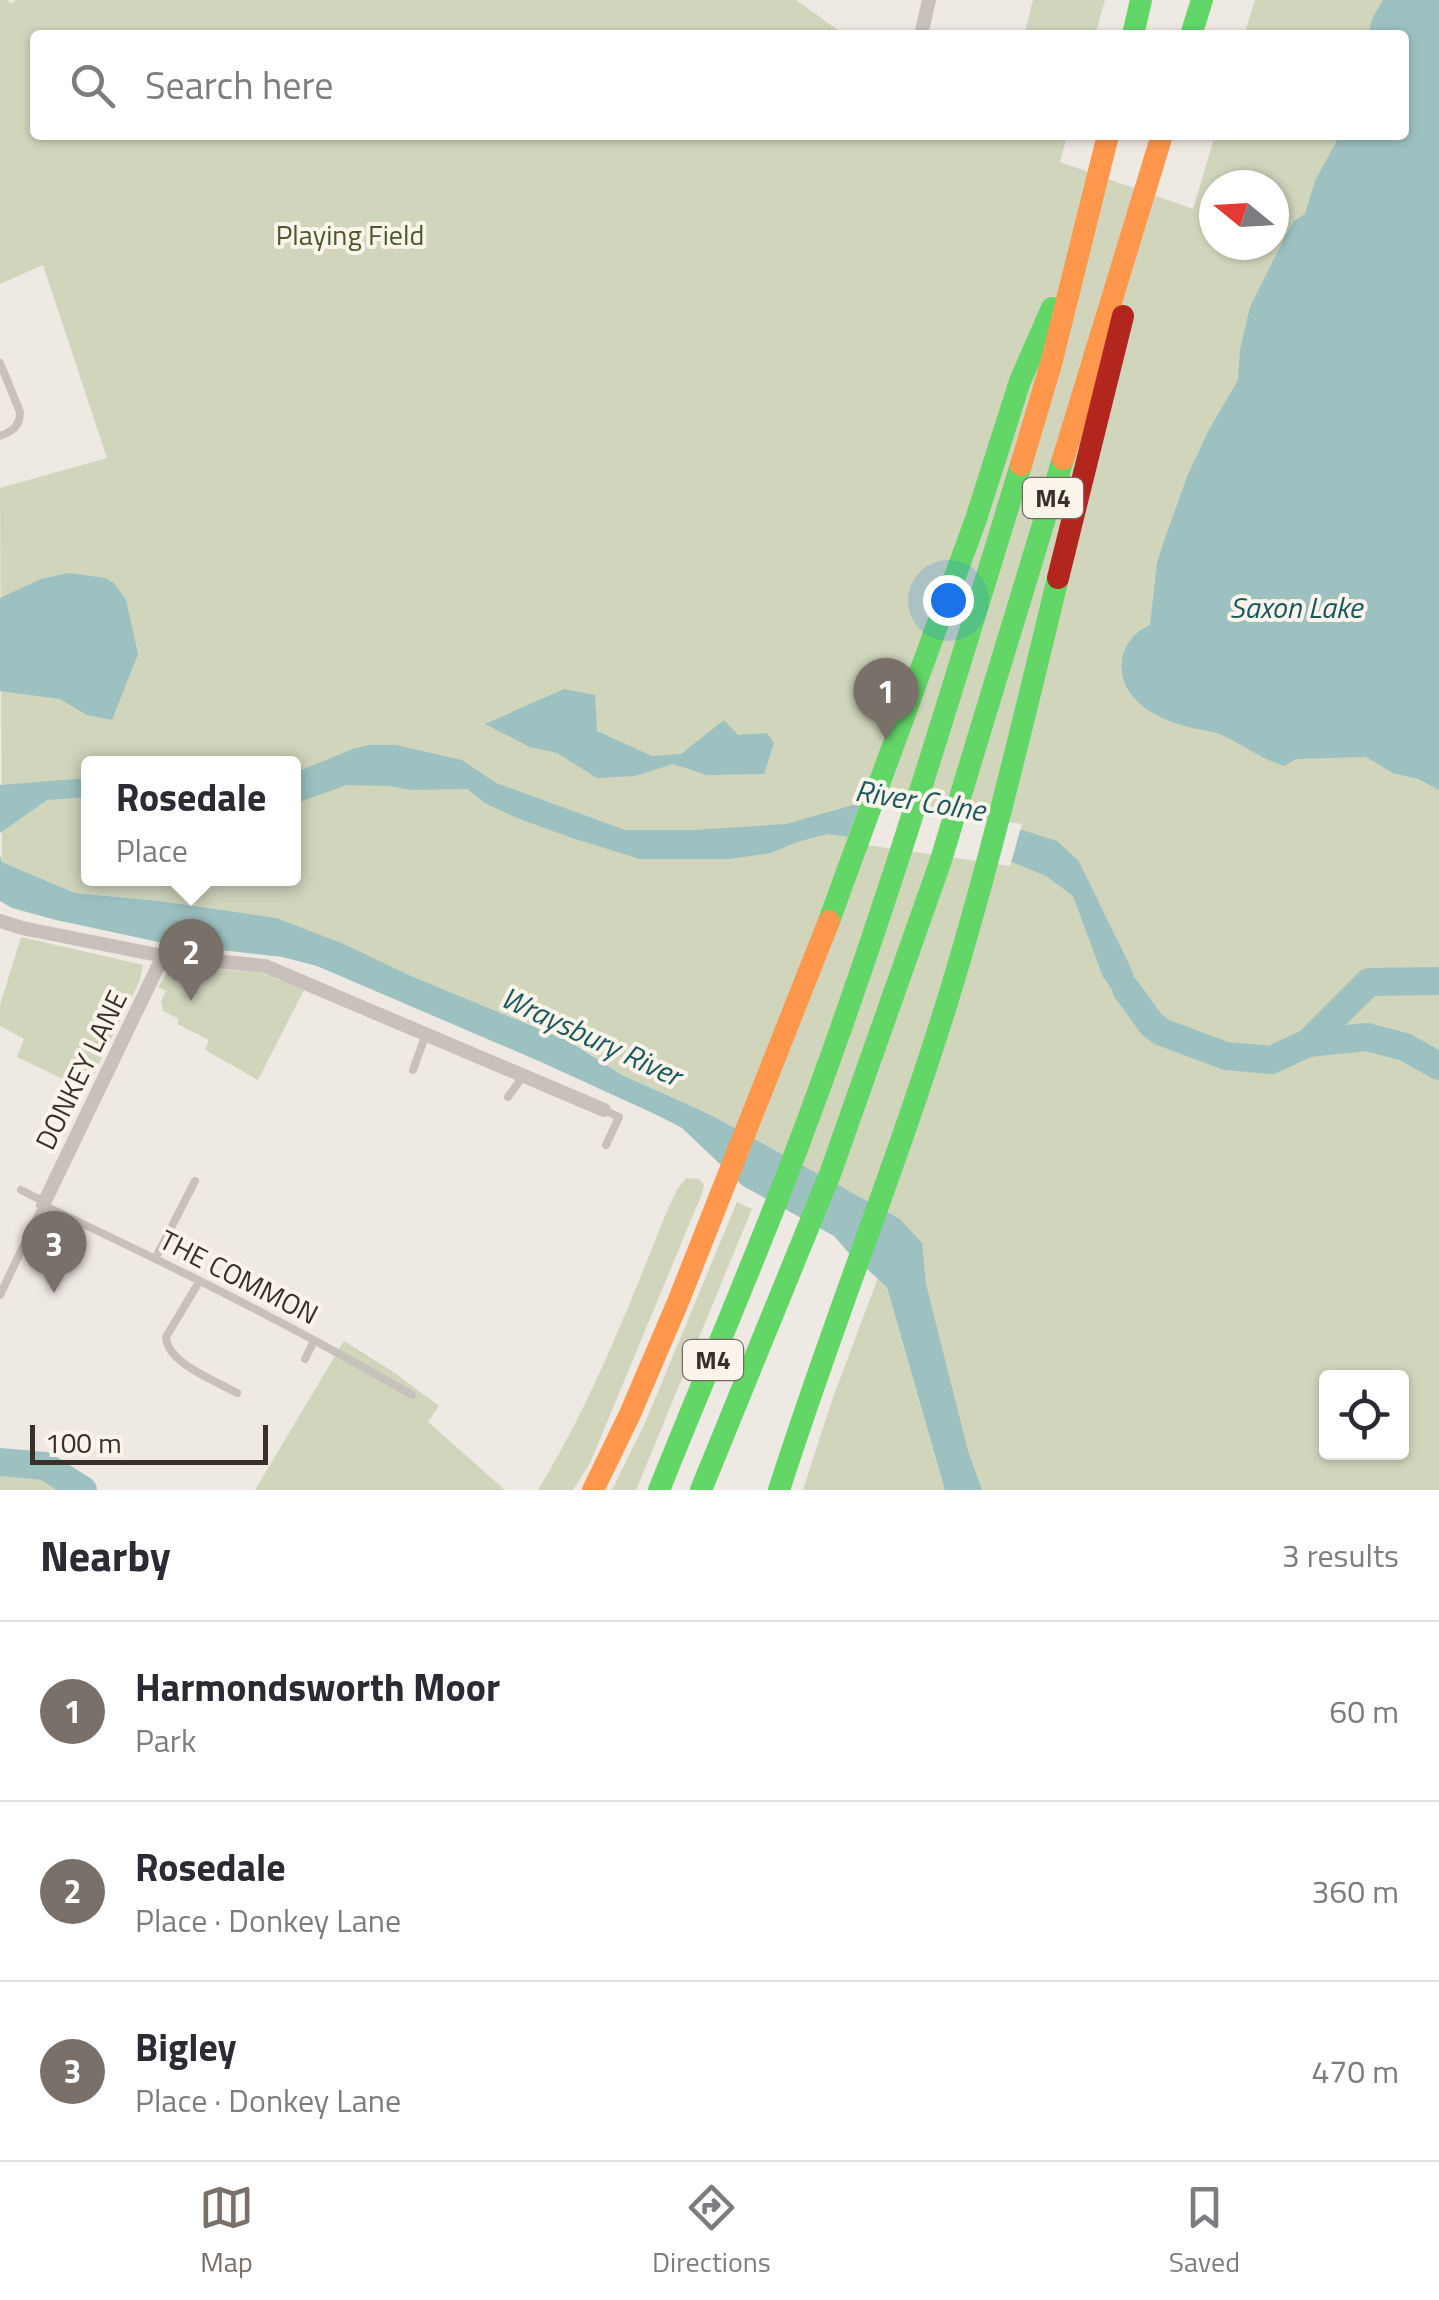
<!DOCTYPE html>
<meta charset="utf-8">
<style>
:root{--surface:#fff;--page:#f2f2f3;--text:#2b2b33;--muted:#7c7c81;--line:#e1e1e2;--accent:#79706a}
body{margin:0;font-family:"Titillium Web",sans-serif;background:var(--page);color:var(--text)}
.controls{position:absolute;right:30px;bottom:30px;display:grid;overflow:hidden;border-radius:10px;box-shadow:0 2px 8px #0004}
.controls button{width:90px;height:90px;display:grid;place-items:center;padding:0;border:0;border-bottom:2px solid var(--line);background:var(--surface);color:var(--text);font:50px sans-serif}
.compass{position:absolute;left:1199px;top:170px;width:90px;height:90px;border-radius:50%;background:var(--surface);box-shadow:0 2px 8px #0004;rotate:288deg}
.scale{position:absolute;left:30px;bottom:25px;width:238px;box-sizing:border-box;padding-left:10px;border:5px solid #3a2f29;border-top:0;font-size:28px;line-height:35px;white-space:nowrap;color:#3a2f29;-webkit-text-stroke:8px #fbf4eb;paint-order:stroke}
.you{position:absolute;left:948px;top:600px;width:35px;height:35px;margin:-25px;border:8px solid #fff;border-radius:50%;background:#1a73e8;box-shadow:0 0 0 15px #1a73e833}
.badge{display:grid;place-items:center;width:65px;height:65px;border-radius:50%;background:var(--accent);color:#fff;font-size:32px;font-weight:700}
.pin{position:absolute;translate:-50% -82px;filter:drop-shadow(0 2px 5px #0008)}
.pin::after{content:'';position:absolute;top:52px;width:35px;height:30px;background:inherit;clip-path:polygon(0 0,100% 0,50% 100%)}
.popup{position:absolute;left:81px;top:756px;width:220px;height:130px;box-sizing:border-box;display:grid;place-content:center;border-radius:10px;background:var(--surface);filter:drop-shadow(0 2px 8px #0005);font-size:32px;white-space:nowrap;color:var(--muted)}
.popup b{font-size:38px;color:var(--text)}
.popup::after{content:'';position:absolute;left:50%;top:100%;margin-left:-20px;border:20px solid transparent;border-top-color:var(--surface)}
.list{margin:0;padding:0;list-style:none}
h2{display:flex;justify-content:space-between;align-items:center;height:130px;margin:0;padding:0 40px;font-size:42px}
h2 small{font-size:32px;font-weight:400;color:var(--muted)}
.list li{display:grid;grid-template-columns:65px 1fr auto;gap:30px;align-items:center;box-sizing:border-box;height:180px;padding:0 40px;border-top:2px solid var(--line)}
.list b{display:block;font-size:38px;white-space:nowrap}
.list p{margin:0;font-size:32px;white-space:nowrap;color:var(--muted)}
.list em{font-size:32px;font-style:normal;color:var(--muted)}
.icon{flex:none;width:55px;height:55px;fill:none;stroke:currentColor;stroke-width:2;stroke-linecap:round;stroke-linejoin:round}
.map{position:relative;flex:none;width:1439px;height:1490px;overflow:hidden}
.search{position:absolute;background:var(--surface);box-shadow:0 2px 8px #0004;left:30px;right:30px;top:30px;height:110px;display:flex;align-items:center;gap:25px;box-sizing:border-box;padding:0 35px;border-radius:10px;color:var(--muted);font-size:38px}
.sheet{height:670px;background:var(--surface)}
nav{display:flex;justify-content:space-around;align-items:center;box-sizing:border-box;height:140px;border-top:2px solid var(--line);background:var(--surface);font-size:28px;color:var(--muted)}
nav a{display:grid;justify-items:center;gap:5px}
nav .on{color:var(--accent)}
.map>svg:first-child{display:block}
.green{fill:#d0d5bc;fill-rule:evenodd}
.water{fill:#9dc1c1}
.pier{fill:#efe9e3}
.lines{fill:none;stroke-linecap:round;stroke-linejoin:round}
.river{stroke:#9dc1c1;stroke-width:28}
.lane{stroke:#c8c1bb;stroke-width:8}
.street{stroke:#c8c1bb;stroke-width:14}
.fast{stroke:#63d668;stroke-width:22}
.slow{stroke:#ff974d;stroke-width:22}
.jam{stroke:#b3261e;stroke-width:22}
.labels{text-anchor:middle;stroke-width:8;stroke-linejoin:round;paint-order:stroke}
.shield{fill:#fbf4eb;stroke:#746a63;stroke-width:2.5}
.shield-label{font-size:25px;font-weight:bold;fill:#3a2f29}
.park-label{font-size:28px;fill:#485a2b;stroke:#fbf4eb}
.street-label{font-size:28px;fill:#3a2f29;stroke:#fbf4eb}
.water-label{font-size:30px;font-style:italic;fill:#1b595f;stroke:#fbf4eb}
</style>
<div class="map">
<svg width="1439" height="1490" viewBox="0 0 1439 1490">
<rect width="100%" height="100%" fill="#efe9e3"/>
<g class="green">
<path d="M0 0H8L10 4 16 0H796L845 35H35V135H991L999 140 1001 135H1067L1060 162 1193 209 1215 135H1404V35H1244L1255 0H1439V1490H803L831 1403 900 1219 711 1115 622 1075 571 1041 410 976 342 943 275 918 160 901 75 893 2 862 0 488 107 458 43 265 0 284ZM1214 185H1274V245H1214ZM89 764H294V878H89ZM1326 1378H1402V1452H1326Z"/>
<polygon points="1033,0 1105,0 1095,35 1024,35"/>
<polygon points="21,937 143,965 140,980 86,1090 17,1057 24,1039 0,1026 0,1005"/>
<polygon points="168,965 262,973 304,990 258,1080 205,1050 209,1040 177,1024 179,1019 163,1011 161,1001 166,991 158,987 168,971"/>
<path d="M686 1178 699 1179 704 1185 703 1191 590 1463 573 1490H538C592 1402 629 1306 667 1211L677 1190Z"/>
<polygon points="737,1202 752,1209 636,1490 612,1490 645,1423"/>
<polygon points="344,1341 395,1373 439,1406 428,1422 505,1490 255,1490"/>
<polygon points="0,1462 35,1465 82,1490 0,1490"/>
</g>
<g class="water">
<path d="M1383 0H1439V790L1418 779 1393 773 1366 757 1296 759 1284 766C1262 759 1243 745 1222 735 1211 730 1197 730 1185 726 1154 718 1117 697 1122 660 1124 644 1136 631 1150 625L1157 563 1163 544 1188 474 1210 428 1238 380 1240 350 1250 307 1289 229 1294 221 1305 214 1315 181 1340 135H1404V35H1368L1373 17Z"/>
<polygon points="69,573 105,578 114,583 126,600 138,654 112,720 87,715 60,699 0,691 0,598 41,579"/>
<polygon points="564,689 595,695 597,731 652,756 681,754 724,720 738,735 767,733 774,743 764,774 707,775 673,764 635,776 597,778 557,753 530,747 485,724"/>
<polygon points="369,745 396,745 462,760 496,783 625,830 694,830 786,824 853,805 1016,828 1057,841 1078,860 1132,970 1138,994 1147,1016 1126,1009 1103,977 1073,896 1046,876 1007,860 828,834 797,842 771,853 730,859 640,859 572,838 517,818 485,803 467,789 412,790 388,786 347,785 294,804 294,773 353,749"/>
<polygon points="88,778 88,797 47,800 0,833 0,785"/>
<polygon points="0,855 2,862 75,893 160,901 276,918 342,943 411,976 569,1041 622,1075 711,1115 900,1219 922,1243 926,1284 968,1451 982,1490 945,1490 887,1287 848,1252 834,1236 743,1186 682,1128 659,1116 541,1062 317,966 282,957 168,944 56,920 12,908 0,901"/>
</g>
<polygon class="pier" points="861,801 1022,824 1010,866 846,842"/>
<g class="lines">
<g class="river">
<polyline points="1126,989 1152,1025 1162,1032 1226,1056 1271,1060 1308,1043 1367,1037 1405,1047 1439,1066"/>
<polyline points="1308,1043 1369,982 1439,981"/>
<polyline points="0,1462 45,1466 83,1490"/>
</g>
<g class="lane">
<path d="M0 363 20 412C20 427 12 431 0 436"/>
<polyline points="413,1070 426,1034"/>
<polyline points="508,1097 524,1075"/>
<polyline points="604,1110 619,1117 606,1145"/>
<polyline points="21,1190 45,1202"/>
<polyline points="155,1259 195,1181"/>
<path d="M199 1282 166 1337C167 1363 216 1381 237 1393"/>
<path d="M0 1295 43 1205C168 1264 292 1325 412 1395"/>
<polyline points="305,1359 314,1341"/>
</g>
<g class="street">
<polyline points="921,35 929,0"/>
<polyline points="0,921 22,928 163,956 265,966 604,1110"/>
<polyline points="43,1205 163,956"/>
</g>
<g class="fast">
<polyline points="1133,35 1141,0"/>
<polyline points="1191,35 1202,0"/>
<polyline points="829,921 976,519 1020,381 1052,308"/>
<path d="M659 1490C704 1378 752 1267 795 1154 881 928 950 696 1021 465"/>
<polyline points="701,1490 830,1174 940,863 1063,459"/>
<path d="M779 1490C832 1324 898 1162 949 996 991 858 1024 718 1058 578"/>
</g>
<g class="slow">
<polyline points="1063,459 1162,135"/>
<polyline points="1021,465 1051,364 1108,135"/>
<polyline points="593,1490 630,1414 678,1302 829,921"/>
</g>
<polyline class="jam" points="1058,578 1123,316"/>
</g>
<g class="labels">
<g class="shield">
<rect x="1023" y="478" width="60" height="40" rx="8"/>
<rect x="683" y="1340" width="60" height="40" rx="8"/>
</g>
<g class="shield-label">
<text x="1053" y="507">M4</text>
<text x="713" y="1369">M4</text>
</g>
<g class="park-label">
<text x="350" y="245">Playing Field</text>
</g>
<g class="street-label">
<text transform="translate(81 1070) rotate(-64)" y="10">DONKEY LANE</text>
<text transform="translate(239 1277) rotate(27)" y="10">THE COMMON</text>
</g>
<g class="water-label">
<text x="1296" y="618">Saxon Lake</text>
<text transform="translate(920 801) rotate(9)" y="10">River Colne</text>
<text transform="translate(591 1037) rotate(25)" y="10">Wraysbury River</text>
</g>
</g>
</svg>
<div class="controls">
<button><svg class="icon" aria-label="locate" viewBox="0 0 24 24"><circle cx="12" cy="12" r="6"/><path d="M12 2v4M12 18v4M2 12h4M18 12h4"/></svg></button>
</div>
<svg class="compass" viewBox="-18 -18 36 36"><path d="M0-13l5 13h-10z" fill="#e53935"/><path d="M0 13l5-13h-10z" fill="#7c7c81"/></svg>
<div class="scale">100 m</div>
<div class="you"></div>
<div class="pin badge" style="left:886px;top:740px">1</div>
<div class="pin badge" style="left:191px;top:1001px">2</div>
<div class="popup"><b>Rosedale</b>Place</div>
<div class="pin badge" style="left:54px;top:1293px">3</div>
<div class="search"><svg class="icon" aria-label="search" viewBox="0 0 24 24"><circle cx="10" cy="10" r="6"/><path d="M15 15l6 6"/></svg>Search here</div>
</div>
<section class="sheet">
<h2>Nearby<small>3 results</small></h2>
<ul class="list">
<li><span class="badge">1</span><div><b>Harmondsworth Moor</b><p>Park</p></div><em>60 m</em></li>
<li><span class="badge">2</span><div><b>Rosedale</b><p>Place · Donkey Lane</p></div><em>360 m</em></li>
<li><span class="badge">3</span><div><b>Bigley</b><p>Place · Donkey Lane</p></div><em>470 m</em></li>
</ul>
</section>
<nav>
<a class="on"><svg class="icon" aria-label="map" viewBox="0 0 24 24"><path d="M3 6l6-2 6 2 6-2v14l-6 2-6-2-6 2zM9 4v14M15 6v14"/></svg>Map</a>
<a><svg class="icon" aria-label="directions" viewBox="0 0 24 24"><path d="M12 3l9 9-9 9-9-9zM9 14v-3h6M13 9l2 2-2 2"/></svg>Directions</a>
<a><svg class="icon" aria-label="saved" viewBox="0 0 24 24"><path d="M7 4h10v16l-5-4-5 4z"/></svg>Saved</a>
</nav>
